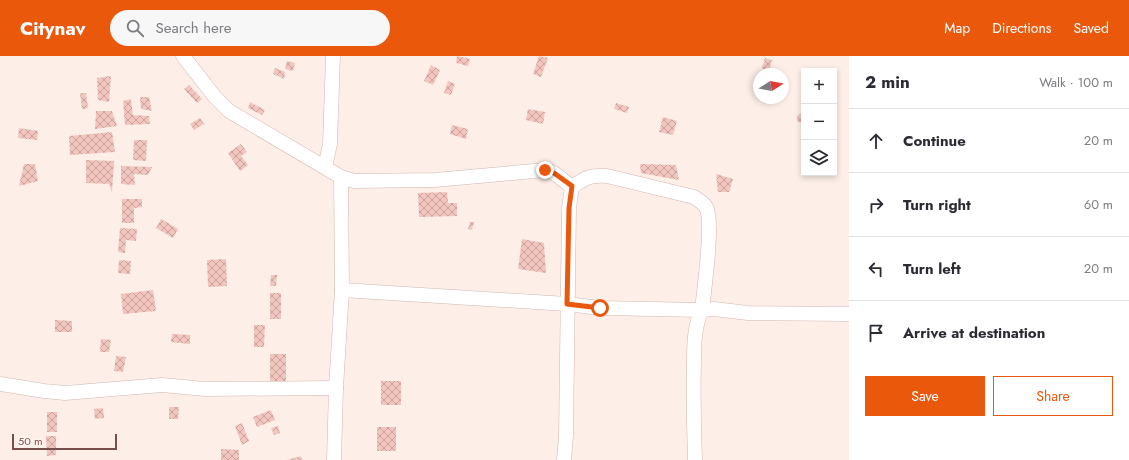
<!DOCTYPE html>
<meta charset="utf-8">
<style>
:root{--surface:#fff;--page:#f7f7f7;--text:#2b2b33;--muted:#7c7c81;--line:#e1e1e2;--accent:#ea580c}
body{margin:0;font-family:Jost,sans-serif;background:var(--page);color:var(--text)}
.controls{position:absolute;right:12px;top:12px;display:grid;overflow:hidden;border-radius:0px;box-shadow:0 2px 6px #0003}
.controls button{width:36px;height:36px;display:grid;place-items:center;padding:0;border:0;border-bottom:1px solid var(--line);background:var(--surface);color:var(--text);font:20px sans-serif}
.compass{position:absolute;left:753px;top:12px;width:36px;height:36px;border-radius:50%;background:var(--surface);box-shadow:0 2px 6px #0003;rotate:79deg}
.scale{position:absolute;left:12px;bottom:10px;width:105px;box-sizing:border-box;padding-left:4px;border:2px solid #784e4b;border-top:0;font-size:11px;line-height:14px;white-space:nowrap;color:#784e4b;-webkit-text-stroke:3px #fff4ef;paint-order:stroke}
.stop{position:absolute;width:12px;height:12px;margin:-9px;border:3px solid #ea580c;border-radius:50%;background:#fff}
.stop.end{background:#ea580c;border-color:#fff;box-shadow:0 1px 4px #0008}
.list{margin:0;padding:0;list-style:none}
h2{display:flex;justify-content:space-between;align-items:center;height:52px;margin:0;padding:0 16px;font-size:17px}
h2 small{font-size:13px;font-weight:400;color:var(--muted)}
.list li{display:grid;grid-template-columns:26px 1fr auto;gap:12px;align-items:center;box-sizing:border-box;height:64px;padding:0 16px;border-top:1px solid var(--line)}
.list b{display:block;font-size:15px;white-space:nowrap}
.list em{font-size:13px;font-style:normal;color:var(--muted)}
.actions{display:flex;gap:8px;padding:12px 16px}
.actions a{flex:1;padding:9px 0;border:1px solid var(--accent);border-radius:0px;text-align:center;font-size:14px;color:var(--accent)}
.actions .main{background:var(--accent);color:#fff}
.icon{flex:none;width:22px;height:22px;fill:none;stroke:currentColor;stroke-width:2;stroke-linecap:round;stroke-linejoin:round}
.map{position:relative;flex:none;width:849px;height:404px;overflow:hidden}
header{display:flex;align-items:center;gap:24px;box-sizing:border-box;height:56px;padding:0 20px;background:var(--accent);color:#fff}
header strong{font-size:19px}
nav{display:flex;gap:22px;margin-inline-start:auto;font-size:14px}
.search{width:280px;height:36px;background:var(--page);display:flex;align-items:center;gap:10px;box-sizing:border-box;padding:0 14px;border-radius:22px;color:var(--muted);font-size:15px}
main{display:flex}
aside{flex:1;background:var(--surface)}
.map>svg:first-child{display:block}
.building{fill:url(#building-cross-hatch)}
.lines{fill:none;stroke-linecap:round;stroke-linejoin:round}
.minor-casing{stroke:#d2b5b0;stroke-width:15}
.minor{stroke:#fff;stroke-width:14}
.route{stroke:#ea580c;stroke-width:5}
</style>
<header>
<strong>Citynav</strong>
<div class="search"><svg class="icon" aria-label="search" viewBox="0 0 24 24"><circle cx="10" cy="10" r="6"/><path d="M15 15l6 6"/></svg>Search here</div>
<nav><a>Map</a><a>Directions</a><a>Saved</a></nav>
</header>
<main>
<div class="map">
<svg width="849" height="404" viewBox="0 0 849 404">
<defs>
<pattern id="building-cross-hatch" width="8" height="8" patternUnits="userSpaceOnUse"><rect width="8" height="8" fill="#f3c5bf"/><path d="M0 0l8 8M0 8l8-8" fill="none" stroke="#caa29d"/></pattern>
</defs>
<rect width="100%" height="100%" fill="#fdefe8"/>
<g class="building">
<polygon points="457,0 470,3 468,10 456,7"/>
<polygon points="539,0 548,2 541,21 533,18"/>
<polygon points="765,2 772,4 769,15 762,12"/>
<polygon points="287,5 295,7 293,15 285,13"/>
<polygon points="431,9 440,14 433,29 424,25"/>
<polygon points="275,12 285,16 284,23 273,18"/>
<polygon points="111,20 109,46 98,44 97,22"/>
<polygon points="448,25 455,28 451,39 444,37"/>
<polygon points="189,29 202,43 197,47 184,33"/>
<polygon points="80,37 86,37 88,52 82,53"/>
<polygon points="140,41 149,41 152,55 141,53"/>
<polygon points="131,43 133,59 149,60 150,68 125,69 123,45"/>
<polygon points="250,46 265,54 262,59 248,52"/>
<polygon points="616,47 629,51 627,57 614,53"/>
<polygon points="528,53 545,56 543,68 526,64"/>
<polygon points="96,55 112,55 117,70 95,73"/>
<polygon points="801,57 804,58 804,66 801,67 797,65 797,62 798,59"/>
<polygon points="663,61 677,65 673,79 659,76"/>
<polygon points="200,62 204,68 194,74 190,68"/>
<polygon points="452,69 468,73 466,83 450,78"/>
<polygon points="19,72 38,75 37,84 18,82"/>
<polygon points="112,76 115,96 70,99 69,80"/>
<polygon points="134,84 147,84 146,105 133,104"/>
<polygon points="241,88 247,96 241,100 248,109 240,115 228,97"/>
<polygon points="86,104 114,105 112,136 109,128 86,127"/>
<polygon points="24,108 35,108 38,125 19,130"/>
<polygon points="640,108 676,109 679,124 641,117"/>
<polygon points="121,110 152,111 148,119 134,118 135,129 121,128"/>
<polygon points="716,118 733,123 729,136 718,136"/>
<polygon points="447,136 448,147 457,147 457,160 419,161 418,137"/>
<polygon points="122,143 142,143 142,151 134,152 134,167 122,167"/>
<polygon points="161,163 178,173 173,182 156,172"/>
<polygon points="470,166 474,166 472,174 468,173"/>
<polygon points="120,172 137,173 136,185 126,184 125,197 118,196"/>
<polygon points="522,183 544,187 546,217 518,213"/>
<polygon points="226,203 227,230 208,231 207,204"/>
<polygon points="119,204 131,205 130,218 118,217"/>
<polygon points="271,219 277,219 276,230 270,230"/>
<polygon points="153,234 156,255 123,258 121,238"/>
<rect x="270" y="237" width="11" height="26"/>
<polygon points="55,264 72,265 72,276 55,276"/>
<polygon points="254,269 265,269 264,291 254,291"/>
<polygon points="172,278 190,279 190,288 171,286"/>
<polygon points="101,283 111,284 109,296 100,296"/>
<rect x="270" y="298" width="16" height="28"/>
<polygon points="116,300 126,301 123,316 114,315"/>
<rect x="381" y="325" width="20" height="24"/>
<polygon points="169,351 179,351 178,363 169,363"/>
<polygon points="103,352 104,362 95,363 94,353"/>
<polygon points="271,354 275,364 257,371 253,361"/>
<rect x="47" y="356" width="10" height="20"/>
<polygon points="242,367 249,385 242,389 235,370"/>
<polygon points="278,370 280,377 274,379 271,372"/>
<rect x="377" y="371" width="19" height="24"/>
<polygon points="46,380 56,380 56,399 47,400"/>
<polygon points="221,393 239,394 239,404 221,404"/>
<polygon points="301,400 302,404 287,404"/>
</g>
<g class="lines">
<defs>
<g id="minor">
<polyline points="183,0 215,41 229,55 341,121 354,125 435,124 545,114 554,117 572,131"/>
<polyline points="325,111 330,88 333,0"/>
<path d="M342 234 567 248 600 252 702 254C704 234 714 165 706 151 703 146 698 144 694 141L607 120C591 119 586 121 572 131L569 152 566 380 564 404"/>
<polyline points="0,328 44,335 65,337 162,329 205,333 336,332"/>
<polyline points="334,404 336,332 342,234 341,121"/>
<path d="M695 404C694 372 693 340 694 308 694 290 694 270 702 254L714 253 748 257 849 258"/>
</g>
</defs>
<use href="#minor" class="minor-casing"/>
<use href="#minor" class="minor"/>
</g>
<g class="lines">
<polyline class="route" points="545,114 554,117 572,130 569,152 567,248 600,252"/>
</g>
</svg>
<div class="controls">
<button>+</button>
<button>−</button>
<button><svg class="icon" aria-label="layers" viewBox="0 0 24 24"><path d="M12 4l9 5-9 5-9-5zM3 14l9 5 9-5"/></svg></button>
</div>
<svg class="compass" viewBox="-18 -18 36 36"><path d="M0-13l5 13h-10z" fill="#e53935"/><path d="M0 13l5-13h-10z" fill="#7c7c81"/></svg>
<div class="scale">50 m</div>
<div class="stop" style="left:600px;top:252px"></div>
<div class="stop end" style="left:545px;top:114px"></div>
</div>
<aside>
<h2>2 min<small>Walk · 100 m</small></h2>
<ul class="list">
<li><svg class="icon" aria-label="ahead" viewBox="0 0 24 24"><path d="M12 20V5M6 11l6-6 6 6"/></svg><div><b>Continue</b></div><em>20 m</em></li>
<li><svg class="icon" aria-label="right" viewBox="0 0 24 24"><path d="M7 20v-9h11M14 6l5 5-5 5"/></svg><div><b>Turn right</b></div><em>60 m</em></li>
<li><svg class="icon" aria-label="left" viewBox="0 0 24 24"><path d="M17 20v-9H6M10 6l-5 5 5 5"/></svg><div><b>Turn left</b></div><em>20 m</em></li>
<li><svg class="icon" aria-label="arrive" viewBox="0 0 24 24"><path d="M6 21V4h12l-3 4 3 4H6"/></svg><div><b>Arrive at destination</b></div></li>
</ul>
<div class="actions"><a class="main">Save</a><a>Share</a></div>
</aside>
</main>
